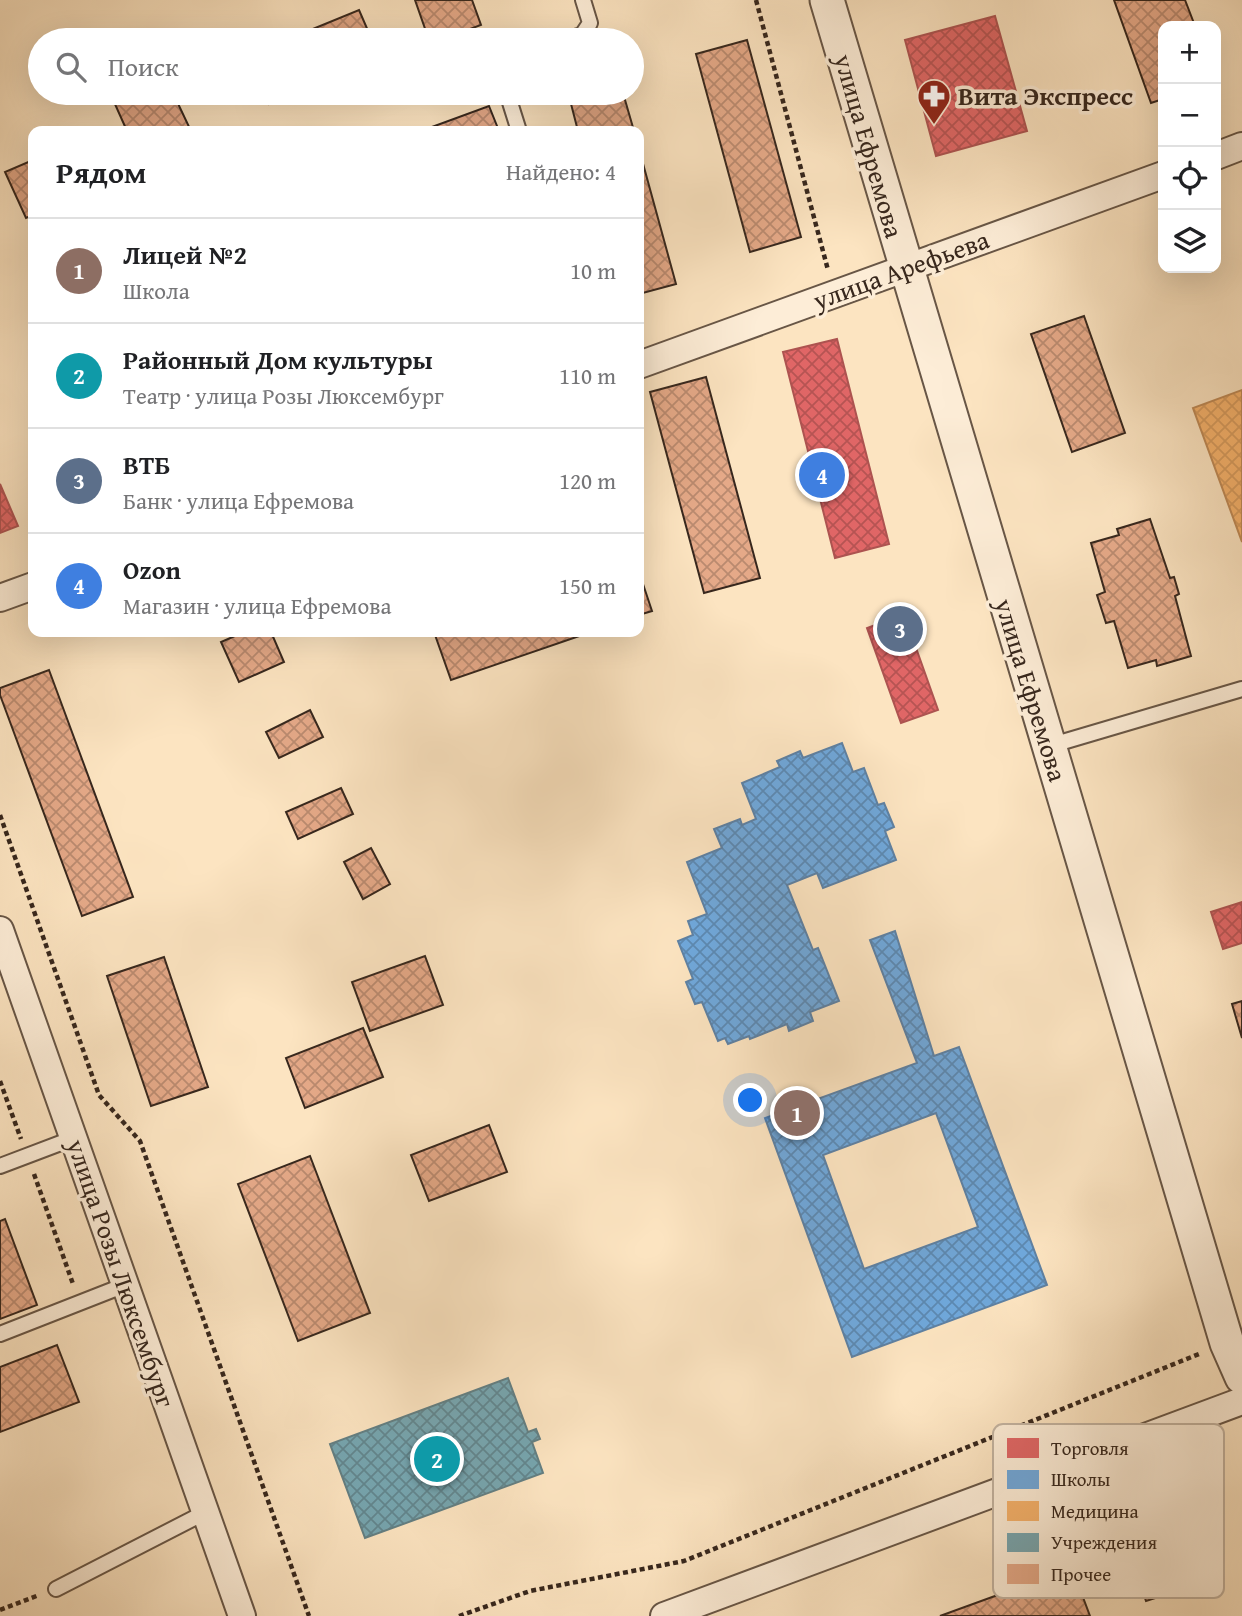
<!DOCTYPE html>
<html lang="ru">
<meta charset="utf-8">
<style>
:root{--surface:#fff;--page:#f6f6f6;--text:#202124;--muted:#757577;--line:#e0e0e0;--accent:#db2777}
body{margin:0;font-family:"Gentium Book Plus",serif;background:var(--page);color:var(--text)}
.controls{position:absolute;right:21px;top:21px;display:grid;overflow:hidden;border-radius:14px;box-shadow:0 7px 28px #0002}
.controls button{width:63px;height:63px;display:grid;place-items:center;padding:0;border:0;border-bottom:2px solid var(--line);background:var(--surface);color:var(--text);font:35px sans-serif}
.you{position:absolute;left:751px;top:1101px;width:24px;height:24px;margin:-18px;border:5px solid #fff;border-radius:50%;background:#1a73e8;box-shadow:0 0 0 10px #1a73e833}
.badge{display:grid;place-items:center;width:46px;height:46px;border-radius:50%;background:var(--accent);color:#fff;font-size:23px;font-weight:700}
.pin{position:absolute;translate:-50% -50%;border:4px solid #fff;box-shadow:0 2px 7px #0006}
.list{margin:0;padding:0;list-style:none}
h2{display:flex;justify-content:space-between;align-items:center;height:91px;margin:0;padding:0 28px;font-size:30px}
h2 small{font-size:23px;font-weight:400;color:var(--muted)}
.list li{display:grid;grid-template-columns:46px 1fr auto;gap:21px;align-items:center;box-sizing:border-box;height:105px;padding:0 28px;border-top:2px solid var(--line)}
.list b{display:block;font-size:26px;white-space:nowrap}
.list p{margin:0;font-size:23px;white-space:nowrap;color:var(--muted)}
.list em{font-size:23px;font-style:normal;color:var(--muted)}
.icon{flex:none;width:38px;height:38px;fill:none;stroke:currentColor;stroke-width:2;stroke-linecap:round;stroke-linejoin:round}
.map{position:relative;flex:none;width:1242px;height:1616px;overflow:hidden}
.search{position:absolute;background:var(--surface);box-shadow:0 7px 28px #0002;left:28px;top:28px;width:616px;height:77px;display:flex;align-items:center;gap:18px;box-sizing:border-box;padding:0 24px;border-radius:38px;color:var(--muted);font-size:26px}
.panel{position:absolute;background:var(--surface);box-shadow:0 7px 28px #0002;left:28px;top:126px;width:616px;height:511px;border-radius:14px}
.map>svg:first-child{display:block}
.shops{fill:url(#shops-cross-hatch);stroke:#ad5350;stroke-width:2}
.schools{fill:url(#schools-cross-hatch);stroke:#5e81a3;stroke-width:2;fill-rule:evenodd}
.health{fill:url(#health-cross-hatch);stroke:#bd8854;stroke-width:2}
.public{fill:url(#public-cross-hatch);stroke:#637f83;stroke-width:2}
.building{fill:url(#building-cross-hatch);stroke:#37271d;stroke-width:2}
.lines{fill:none;stroke-linecap:round;stroke-linejoin:round}
.service-casing{stroke:#685646;stroke-width:18}
.minor-casing{stroke:#685646;stroke-width:30}
.tertiary-casing{stroke:#685646;stroke-width:37}
.path{stroke:#37271d;stroke-width:4.5;stroke-dasharray:5 3.5;stroke-linecap:butt}
.service{stroke:#fdedd7;stroke-width:14}
.minor{stroke:#fdedd7;stroke-width:26}
.tertiary{stroke:#fdedd7;stroke-width:33}
.labels{text-anchor:middle;stroke-width:7;stroke-linejoin:round;paint-order:stroke}
.poi-label{font-size:26px;font-weight:bold;fill:#37271d;stroke:#fdedd7;text-anchor:start}
.street-label{font-size:26px;fill:#37271d;stroke:#fdedd7}
.key{fill:#fdedd7;stroke:#c2b29f;stroke-width:2}
.key-label{font-size:19px;fill:#37271d}
</style>
<div class="map">
<svg width="1242" height="1616" viewBox="0 0 1242 1616">
<defs>
<pattern id="shops-cross-hatch" width="8" height="8" patternUnits="userSpaceOnUse" patternTransform="scale(1.75)"><rect width="8" height="8" fill="#e06666"/><path d="M0 0l8 8M0 8l8-8" fill="none" stroke="#b65453"/></pattern>
<pattern id="schools-cross-hatch" width="8" height="8" patternUnits="userSpaceOnUse" patternTransform="scale(1.75)"><rect width="8" height="8" fill="#6fa8dc"/><path d="M0 0l8 8M0 8l8-8" fill="none" stroke="#5c89b2"/></pattern>
<pattern id="health-cross-hatch" width="8" height="8" patternUnits="userSpaceOnUse" patternTransform="scale(1.75)"><rect width="8" height="8" fill="#f6b26b"/><path d="M0 0l8 8M0 8l8-8" fill="none" stroke="#d4995c"/></pattern>
<pattern id="public-cross-hatch" width="8" height="8" patternUnits="userSpaceOnUse" patternTransform="scale(1.75)"><rect width="8" height="8" fill="#76a5af"/><path d="M0 0l8 8M0 8l8-8" fill="none" stroke="#62868e"/></pattern>
<pattern id="building-cross-hatch" width="8" height="8" patternUnits="userSpaceOnUse" patternTransform="scale(1.75)"><rect width="8" height="8" fill="#e5a988"/><path d="M0 0l8 8M0 8l8-8" fill="none" stroke="#ba8a6f"/></pattern>
</defs>
<rect width="100%" height="100%" fill="#fce4c1"/>
<filter id="stains"><feTurbulence type="fractalNoise" baseFrequency=".00286" numOctaves="4"/><feColorMatrix values="0 0 0 0 .2 0 0 0 0 .09 0 0 0 0 .02 0 0 0 .5 -.17"/></filter>
<radialGradient id="worn" r=".72"><stop offset=".6" stop-color="#630" stop-opacity="0"/><stop offset="1" stop-color="#630" stop-opacity=".3"/></radialGradient>
<g class="shops">
<polygon points="995,16 1027,131 936,156 905,40"/>
<polygon points="837,339 889,544 835,558 783,352"/>
<polygon points="0,484 18,526 0,533"/>
<polygon points="904,614 938,710 901,723 867,628"/>
<polygon points="1242,902 1242,943 1223,949 1211,912"/>
</g>
<g class="schools">
<polygon points="842,743 853,772 864,768 878,805 884,803 894,827 885,831 896,860 823,888 817,873 787,885 813,950 818,948 839,1001 810,1012 813,1021 789,1031 787,1024 750,1039 749,1036 728,1044 725,1038 718,1041 702,1002 695,1004 686,982 693,979 678,941 693,935 688,921 707,914 687,862 722,848 714,829 740,819 742,825 756,819 742,783 780,767 777,761 800,751 803,758"/>
<path d="M895 931 934 1056 959 1047 1047 1285 852 1357 765 1118 917 1063 870 940ZM936 1113 978 1227 864 1269 823 1155Z"/>
</g>
<polygon class="health" points="1242,390 1242,542 1193,408"/>
<polygon class="public" points="508,1378 528,1432 536,1429 540,1439 532,1442 543,1473 365,1538 330,1444"/>
<g class="building">
<polygon points="415,0 472,0 481,25 440,40 429,40"/>
<polygon points="1114,0 1185,0 1195,26 1163,26 1163,99 1151,103"/>
<polygon points="359,10 372,40 286,40"/>
<polygon points="747,40 801,237 750,252 696,54"/>
<polygon points="110,93 173,93 191,131 127,131"/>
<polygon points="265,93 295,93 269,104"/>
<polygon points="595,93 623,93 634,131 578,131 570,100"/>
<polygon points="489,106 499,131 421,131"/>
<polygon points="639,149 676,284 639,294"/>
<polygon points="33,160 33,215 26,218 5,172"/>
<polygon points="1084,316 1125,433 1072,452 1031,334"/>
<polygon points="706,377 760,578 704,593 650,392"/>
<polygon points="1150,519 1170,578 1174,577 1179,594 1175,596 1191,656 1157,666 1156,660 1128,668 1114,621 1106,623 1097,595 1105,592 1091,543 1119,535 1117,529"/>
<polygon points="639,572 652,611 639,615"/>
<polygon points="244,632 271,632 284,662 239,682 221,642"/>
<polygon points="434,632 591,632 451,680"/>
<polygon points="49,670 133,897 82,916 0,695 0,688"/>
<polygon points="310,710 323,737 279,758 266,732"/>
<polygon points="341,788 353,814 298,839 286,812"/>
<polygon points="371,848 390,884 363,899 344,862"/>
<polygon points="425,956 443,1005 370,1031 352,982"/>
<polygon points="164,957 208,1087 151,1106 107,976"/>
<polygon points="1242,1001 1242,1038 1232,1004"/>
<polygon points="363,1028 383,1077 305,1108 286,1058"/>
<polygon points="489,1125 507,1172 429,1201 411,1155"/>
<polygon points="310,1156 370,1313 298,1341 238,1184"/>
<polygon points="5,1219 37,1305 0,1319 0,1221"/>
<polygon points="57,1345 79,1402 0,1432 0,1367"/>
<polygon points="1201,1524 1218,1578 1146,1601 1128,1548"/>
<polygon points="1072,1568 1090,1616 940,1616"/>
</g>
<g class="lines">
<defs>
<g id="service">
<polyline points="565,40 582,35 590,23 583,0"/>
<polyline points="507,93 519,131"/>
<polyline points="1049,746 1242,689"/>
<polyline points="0,1166 74,1138"/>
<polyline points="0,1334 125,1285"/>
<polyline points="56,1589 204,1513"/>
</g>
<g id="minor">
<polyline points="1216,156 1242,146"/>
<polyline points="639,365 1163,175"/>
<polyline points="0,598 33,586"/>
<polyline points="0,930 242,1616"/>
<polyline points="664,1616 1242,1401"/>
</g>
<polyline id="tertiary" points="827,0 1227,1343 1242,1377"/>
</defs>
<use href="#service" class="service-casing"/>
<use href="#minor" class="minor-casing"/>
<use href="#tertiary" class="tertiary-casing"/>
<g class="path">
<polyline points="756,0 828,270"/>
<polyline points="0,815 99,1095 140,1141 309,1616"/>
<polyline points="0,1081 21,1139"/>
<polyline points="34,1174 73,1284"/>
<polyline points="0,1610 39,1595"/>
<polyline points="459,1616 530,1591 684,1561 1199,1354"/>
</g>
<use href="#service" class="service"/>
<use href="#minor" class="minor"/>
<use href="#tertiary" class="tertiary"/>
</g>
<defs>
<symbol id="pharmacy-pin" viewBox="-11 -11 22 30"><path d="M0 17L-7.5 6A9.5 9.5 0 1 1 7.5 6Z" fill="#8f2418" stroke="#fdedd7"/><path d="M-2-6h4v4h4v4h-4v4h-4v-4h-4v-4h4Z" fill="#fff"/></symbol>
</defs>
<g fill-rule="evenodd">
<use href="#pharmacy-pin" x="915" y="77" width="38" height="52"/>
</g>
<g class="labels">
<g class="poi-label">
<text x="958" y="105">Вита Экспресс</text>
</g>
<g class="street-label">
<text transform="translate(869 146) rotate(74)" y="9">улица Ефремова</text>
<text transform="translate(901 270) rotate(-20)" y="9">улица Арефьева</text>
<text transform="translate(1031 690) rotate(73)" y="9">улица Ефремова</text>
<text transform="translate(121 1273) rotate(71)" y="9">улица Розы Люксембург</text>
</g>
</g>
<rect x="993" y="1424" width="231" height="174" rx="10" class="key"/>
<rect x="1007" y="1438" width="32" height="20" fill="#e06666"/>
<rect x="1007" y="1470" width="32" height="19" fill="#6fa8dc"/>
<rect x="1007" y="1501" width="32" height="20" fill="#f6b26b"/>
<rect x="1007" y="1533" width="32" height="19" fill="#76a5af"/>
<rect x="1007" y="1564" width="32" height="20" fill="#e5a988"/>
<g class="key-label">
<text x="1051" y="1455">Торговля</text>
<text x="1051" y="1486">Школы</text>
<text x="1051" y="1518">Медицина</text>
<text x="1051" y="1549">Учреждения</text>
<text x="1051" y="1581">Прочее</text>
</g>
<rect width="100%" height="100%" filter="url(#stains)"/>
<rect width="100%" height="100%" fill="url(#worn)"/>
</svg>
<div class="controls">
<button>+</button>
<button>−</button>
<button><svg class="icon" aria-label="locate" viewBox="0 0 24 24"><circle cx="12" cy="12" r="6"/><path d="M12 2v4M12 18v4M2 12h4M18 12h4"/></svg></button>
<button><svg class="icon" aria-label="layers" viewBox="0 0 24 24"><path d="M12 4l9 5-9 5-9-5zM3 14l9 5 9-5"/></svg></button>
</div>
<div class="you"></div>
<div class="pin badge" style="left:797px;top:1113px;background:#8d6e63">1</div>
<div class="pin badge" style="left:437px;top:1459px;background:#0f9aa8">2</div>
<div class="pin badge" style="left:900px;top:629px;background:#5c6f8a">3</div>
<div class="pin badge" style="left:822px;top:475px;background:#3f7fe0">4</div>
<div class="search"><svg class="icon" aria-label="search" viewBox="0 0 24 24"><circle cx="10" cy="10" r="6"/><path d="M15 15l6 6"/></svg>Поиск</div>
<section class="panel">
<h2>Рядом<small>Найдено: 4</small></h2>
<ul class="list">
<li><span class="badge" style="background:#8d6e63">1</span><div><b>Лицей №2</b><p>Школа</p></div><em>10 m</em></li>
<li><span class="badge" style="background:#0f9aa8">2</span><div><b>Районный Дом культуры</b><p>Театр · улица Розы Люксембург</p></div><em>110 m</em></li>
<li><span class="badge" style="background:#5c6f8a">3</span><div><b>ВТБ</b><p>Банк · улица Ефремова</p></div><em>120 m</em></li>
<li><span class="badge" style="background:#3f7fe0">4</span><div><b>Ozon</b><p>Магазин · улица Ефремова</p></div><em>150 m</em></li>
</ul>
</section>
</div>
